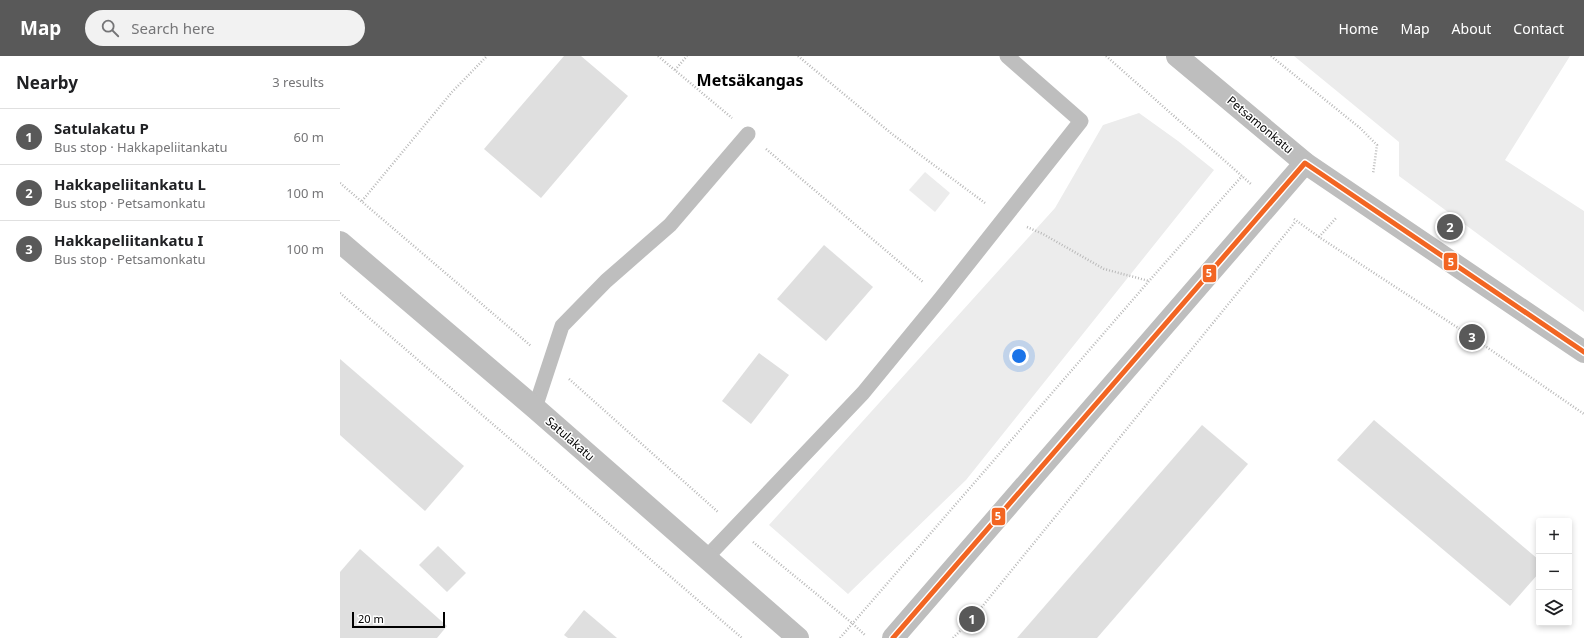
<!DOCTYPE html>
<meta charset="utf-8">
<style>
:root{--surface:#fff;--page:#f2f2f2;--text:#202124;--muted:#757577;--line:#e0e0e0;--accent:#595959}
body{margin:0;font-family:"Noto Sans",sans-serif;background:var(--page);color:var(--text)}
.controls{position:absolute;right:12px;bottom:12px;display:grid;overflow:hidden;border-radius:4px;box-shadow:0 2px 6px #0003}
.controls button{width:36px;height:36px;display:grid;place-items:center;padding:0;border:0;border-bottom:1px solid var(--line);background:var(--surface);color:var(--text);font:20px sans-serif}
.scale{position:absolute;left:12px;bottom:10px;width:93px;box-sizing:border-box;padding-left:4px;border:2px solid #000;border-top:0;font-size:11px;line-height:14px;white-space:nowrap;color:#000;-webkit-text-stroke:3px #fff;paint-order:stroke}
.you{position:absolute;left:679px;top:300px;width:14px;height:14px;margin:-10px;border:3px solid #fff;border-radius:50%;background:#1a73e8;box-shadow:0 0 0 6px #1a73e833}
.badge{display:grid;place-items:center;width:26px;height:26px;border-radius:50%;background:var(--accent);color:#fff;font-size:13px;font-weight:700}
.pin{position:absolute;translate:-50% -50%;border:2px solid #fff;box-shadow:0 1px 4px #0006}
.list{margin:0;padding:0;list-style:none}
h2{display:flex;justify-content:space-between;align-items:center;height:52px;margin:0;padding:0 16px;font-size:17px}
h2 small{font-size:13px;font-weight:400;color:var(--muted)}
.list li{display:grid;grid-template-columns:26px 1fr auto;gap:12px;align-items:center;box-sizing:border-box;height:56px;padding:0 16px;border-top:1px solid var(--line)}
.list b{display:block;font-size:15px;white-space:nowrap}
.list p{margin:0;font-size:13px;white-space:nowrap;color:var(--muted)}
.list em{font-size:13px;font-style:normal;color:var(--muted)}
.icon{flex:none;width:22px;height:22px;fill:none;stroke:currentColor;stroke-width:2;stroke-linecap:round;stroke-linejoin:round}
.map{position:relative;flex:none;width:1244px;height:582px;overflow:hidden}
header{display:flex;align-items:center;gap:24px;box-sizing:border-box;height:56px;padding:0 20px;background:var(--accent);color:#fff}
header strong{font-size:19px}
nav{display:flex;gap:22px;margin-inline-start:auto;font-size:14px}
.search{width:280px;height:36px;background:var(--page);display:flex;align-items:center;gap:10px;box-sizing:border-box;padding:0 14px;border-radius:22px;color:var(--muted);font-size:15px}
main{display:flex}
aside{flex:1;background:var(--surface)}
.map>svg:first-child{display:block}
.green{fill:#ececec}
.building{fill:#dfdfdf}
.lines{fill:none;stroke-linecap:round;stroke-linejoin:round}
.path{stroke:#b9b9b9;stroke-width:2.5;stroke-dasharray:1 2;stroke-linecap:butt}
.service{stroke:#bebebe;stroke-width:15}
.minor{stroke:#bebebe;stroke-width:22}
.tertiary{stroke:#bebebe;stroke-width:22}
.bus-1-casing{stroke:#fff;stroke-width:8}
.bus-1{stroke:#f26522;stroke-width:5}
.labels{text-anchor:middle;stroke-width:3;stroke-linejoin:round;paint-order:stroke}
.street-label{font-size:12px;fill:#000;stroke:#fff}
.district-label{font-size:16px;font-weight:bold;fill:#000;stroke:#fff}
.line-badge{stroke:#fff;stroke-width:1.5}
.badge-label{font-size:11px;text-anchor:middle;font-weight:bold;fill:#fff}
</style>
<header>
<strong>Map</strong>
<div class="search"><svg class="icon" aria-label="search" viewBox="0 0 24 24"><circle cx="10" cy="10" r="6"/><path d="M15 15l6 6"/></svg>Search here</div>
<nav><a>Home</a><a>Map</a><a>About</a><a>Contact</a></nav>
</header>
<main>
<aside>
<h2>Nearby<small>3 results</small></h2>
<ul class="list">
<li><span class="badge">1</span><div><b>Satulakatu P</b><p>Bus stop · Hakkapeliitankatu</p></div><em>60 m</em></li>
<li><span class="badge">2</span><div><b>Hakkapeliitankatu L</b><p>Bus stop · Petsamonkatu</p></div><em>100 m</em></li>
<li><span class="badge">3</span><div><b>Hakkapeliitankatu I</b><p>Bus stop · Petsamonkatu</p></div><em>100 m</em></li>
</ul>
</aside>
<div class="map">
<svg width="1244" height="582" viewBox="0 0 1244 582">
<rect width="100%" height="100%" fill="#fff"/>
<g class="green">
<polygon points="954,0 1230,0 1165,104 1244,155 1244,256 1059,120 1059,86"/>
<polygon points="799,57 838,85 874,114 626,424 508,538 429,469 715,152 763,69"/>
<polygon points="585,116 610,137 595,156 569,134"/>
</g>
<g class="building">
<polygon points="224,0 241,0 288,40 201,142 144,93"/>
<polygon points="484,189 533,231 486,285 437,243"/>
<polygon points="419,297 449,319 411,368 382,345"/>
<polygon points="0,303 124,410 85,455 0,379"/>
<polygon points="1034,364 1199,504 1199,517 1170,550 997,404"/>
<polygon points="862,369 908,408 757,582 677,582"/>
<polygon points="98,490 126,517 107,536 79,509"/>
<polygon points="20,493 107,570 97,582 0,582 0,516"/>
<polygon points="244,554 277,582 228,582 224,579"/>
</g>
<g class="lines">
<g class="path">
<polyline points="318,0 392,62"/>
<polyline points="458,0 552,78 645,147"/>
<polyline points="766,0 911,128"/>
<polyline points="931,0 1020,72 1037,89 1033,118"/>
<polyline points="335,14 347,0"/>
<polyline points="426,93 583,226"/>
<polyline points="0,127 191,290"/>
<polyline points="22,145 112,36 147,0"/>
<polyline points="954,163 979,181 1132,281 1244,358"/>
<polyline points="687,171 703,178 764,213 809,225"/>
<polyline points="979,181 997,161"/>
<polyline points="0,237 402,582"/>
<polyline points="229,323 378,456"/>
<polyline points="413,486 512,567 526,580"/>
<polyline points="500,582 809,225 902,120"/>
<polyline points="613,582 632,563 956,165"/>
</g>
<g class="service">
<polyline points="195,352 222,270 266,225 330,169 408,78"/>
<polyline points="366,502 523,337 601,242 741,65 667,0"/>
</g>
<polyline class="minor" points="0,186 195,352 458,582"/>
<g class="tertiary">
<polyline points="837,0 965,107 1244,296"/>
<polyline points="553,582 965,107"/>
</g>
<defs>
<polyline id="bus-1" points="553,582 965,107 1244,296"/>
</defs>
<use href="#bus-1" class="bus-1-casing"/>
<use href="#bus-1" class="bus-1"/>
</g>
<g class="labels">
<g class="street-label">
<text transform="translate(920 69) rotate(40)" y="4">Petsamonkatu</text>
<text transform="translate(230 383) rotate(41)" y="4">Satulakatu</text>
</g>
<g class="district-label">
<text x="410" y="30">Metsäkangas</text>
</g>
</g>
<g class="line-badge">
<rect x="1103" y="196" width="15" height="19" rx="4" fill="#f26522"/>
<rect x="862" y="208" width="15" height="19" rx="4" fill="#f26522"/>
<rect x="651" y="451" width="15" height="19" rx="4" fill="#f26522"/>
</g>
<g class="badge-label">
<text x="1111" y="210">5</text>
<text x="869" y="221">5</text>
<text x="658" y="464">5</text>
</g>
</svg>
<div class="controls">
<button>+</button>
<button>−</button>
<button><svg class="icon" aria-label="layers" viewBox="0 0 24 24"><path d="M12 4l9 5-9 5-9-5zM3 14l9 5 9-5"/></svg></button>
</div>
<div class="scale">20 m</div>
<div class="you"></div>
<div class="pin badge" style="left:632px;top:563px">1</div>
<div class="pin badge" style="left:1110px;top:171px">2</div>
<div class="pin badge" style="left:1132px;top:281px">3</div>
</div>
</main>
